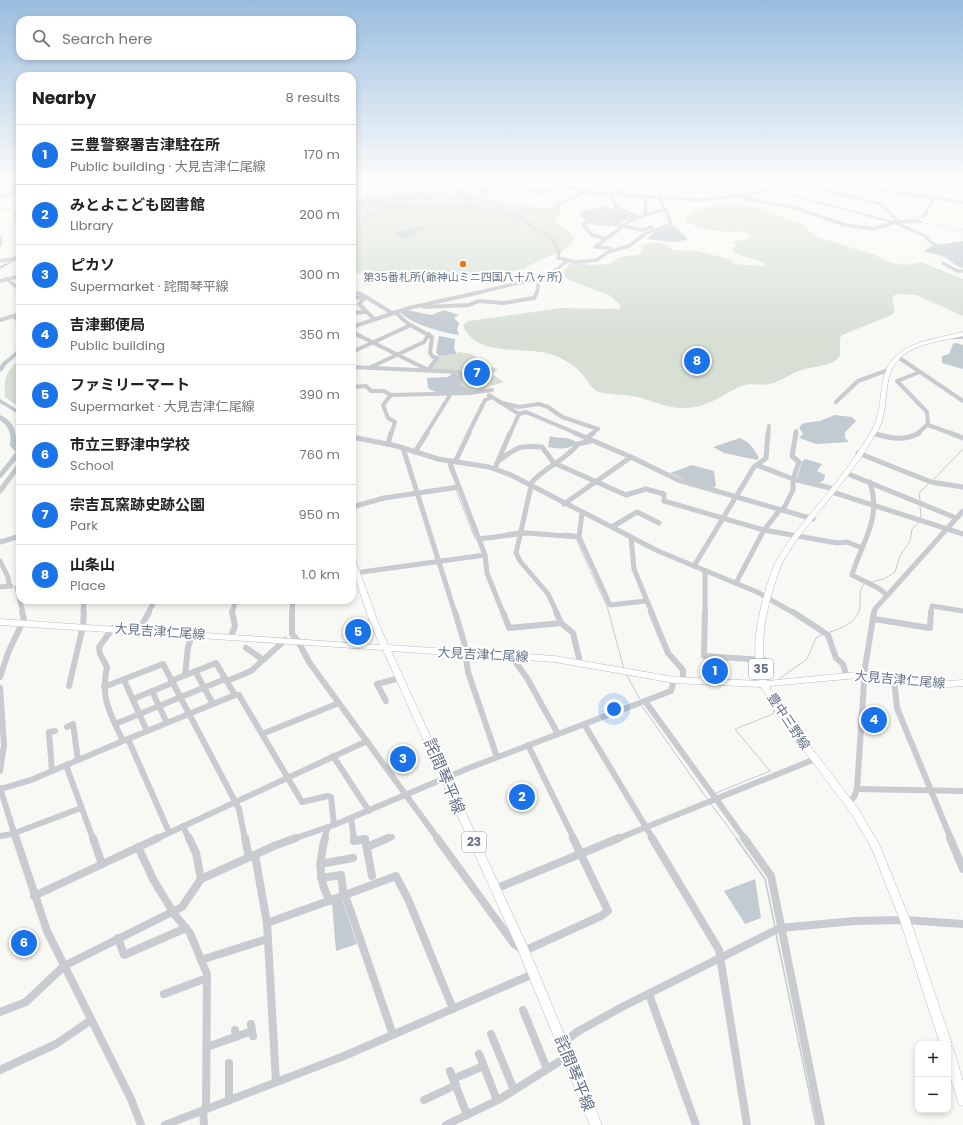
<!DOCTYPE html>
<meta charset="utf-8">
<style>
:root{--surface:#fff;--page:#f2f2f2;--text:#222;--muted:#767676;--line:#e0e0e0;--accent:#1a73e8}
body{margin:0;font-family:Poppins,"Noto Sans JP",sans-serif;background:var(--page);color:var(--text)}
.controls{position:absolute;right:12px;bottom:12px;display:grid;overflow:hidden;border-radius:8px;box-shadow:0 2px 6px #0003}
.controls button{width:36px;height:36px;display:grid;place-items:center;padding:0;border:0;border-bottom:1px solid var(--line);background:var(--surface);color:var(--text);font:20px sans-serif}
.you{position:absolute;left:614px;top:709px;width:14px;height:14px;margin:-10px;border:3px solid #fff;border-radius:50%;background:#1a73e8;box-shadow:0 0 0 6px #1a73e833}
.badge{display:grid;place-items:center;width:26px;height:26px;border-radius:50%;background:var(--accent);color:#fff;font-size:13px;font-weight:700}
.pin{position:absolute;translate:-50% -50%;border:2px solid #fff;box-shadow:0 1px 4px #0006}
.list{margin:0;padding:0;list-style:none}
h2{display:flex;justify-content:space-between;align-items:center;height:52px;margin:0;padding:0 16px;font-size:17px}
h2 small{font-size:13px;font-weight:400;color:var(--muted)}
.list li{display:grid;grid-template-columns:26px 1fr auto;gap:12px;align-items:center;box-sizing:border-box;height:60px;padding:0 16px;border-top:1px solid var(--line)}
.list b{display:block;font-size:15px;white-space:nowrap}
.list p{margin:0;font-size:13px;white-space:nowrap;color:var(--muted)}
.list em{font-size:13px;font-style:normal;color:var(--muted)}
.icon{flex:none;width:22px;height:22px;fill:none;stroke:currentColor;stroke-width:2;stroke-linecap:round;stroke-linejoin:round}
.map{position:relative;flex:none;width:963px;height:1125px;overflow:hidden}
.search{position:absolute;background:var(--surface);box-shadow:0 2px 6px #0003;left:16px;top:16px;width:340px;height:44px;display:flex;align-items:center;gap:10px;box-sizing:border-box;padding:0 14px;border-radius:12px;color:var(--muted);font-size:15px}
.panel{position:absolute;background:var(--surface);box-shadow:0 2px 6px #0003;left:16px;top:72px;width:340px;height:532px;border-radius:12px}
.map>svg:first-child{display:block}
.green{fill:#d8e0d6}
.water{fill:#c2cbd1}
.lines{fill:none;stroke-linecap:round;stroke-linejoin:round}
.stream-far1{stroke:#c2cbd1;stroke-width:1}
.stream{stroke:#c2cbd1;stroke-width:1.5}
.river{fill:#c2cbd1;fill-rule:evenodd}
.major-casing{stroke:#b9bcc1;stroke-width:1}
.minor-far4{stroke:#c8cbcf;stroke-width:3.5}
.minor-far3{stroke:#c8cbcf;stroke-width:4}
.minor-far2{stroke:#c8cbcf;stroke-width:5}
.minor-far1{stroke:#c8cbcf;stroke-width:6}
.minor{stroke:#c8cbcf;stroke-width:8}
.major{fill:#fff;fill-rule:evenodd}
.rail-casing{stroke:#a8acb4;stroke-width:2}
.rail{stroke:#fff;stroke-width:1;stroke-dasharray:2;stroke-linecap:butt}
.poi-dot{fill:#ed7621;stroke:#fff;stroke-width:1.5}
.labels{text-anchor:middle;stroke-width:4;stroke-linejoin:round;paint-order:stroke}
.far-poi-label{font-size:11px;fill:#657288;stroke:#fff}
.shield{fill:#fff;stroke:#939cac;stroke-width:1}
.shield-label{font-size:12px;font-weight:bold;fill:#657288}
.street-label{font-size:13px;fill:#657288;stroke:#fff}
.near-street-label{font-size:16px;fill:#657288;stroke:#fff}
</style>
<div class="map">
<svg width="963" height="1125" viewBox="0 0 963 1125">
<rect width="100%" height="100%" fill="#f8f8f5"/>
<g class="green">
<polygon points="433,191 475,196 531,207 559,208 563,211 556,217 555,221 572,235 574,240 562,252 544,258 523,269 472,279 449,277 402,282 352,272 352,205 365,198 380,194"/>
<path d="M727 202 762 209 794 221 803 225 811 233 817 237 875 255 892 263 905 265 921 262 963 279V316L916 295 896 294 892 298 895 310 892 315 842 335 840 338V355C835 366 816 366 805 369 792 372 781 382 769 384 760 386 750 382 742 386 718 396 708 409 679 408 664 407 648 399 632 396 622 394 609 395 599 392 591 389 588 381 583 375 574 364 562 358 550 354 522 346 476 358 463 325L468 321 561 308 620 309V305L611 296 569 280 565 277 564 270 572 262H586L588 265 610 264 619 257 638 255 643 250 640 246C650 242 666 241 673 250L698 251 732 260 733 264 765 266 763 262 736 254 731 248 737 247 733 242 748 239 750 235 748 233C732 230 695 234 685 218L698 210Z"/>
<polygon points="458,352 472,354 476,357 475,362 498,369 492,374 504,382 485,388 486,390 471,392 460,383 462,374 430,370 439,356 458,354"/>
<path d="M20 359V408L5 397C4 377 5 373 20 359Z"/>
</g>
<g class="water">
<path d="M607 206 634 217C615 226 601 225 581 217L580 213 586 210Z"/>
<polygon points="674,225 687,238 687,240 672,242 647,239 656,231"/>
<polygon points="415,226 425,227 426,228 423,231 403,239 393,234"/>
<path d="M963 241V268C955 266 953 262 946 258 939 254 932 253 924 252L930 246Z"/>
<path d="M407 310 431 315 444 310 459 315 454 318 459 323 457 330 459 335C441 332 413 325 400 312Z"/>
<polygon points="439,336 455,339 454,349 457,354 439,356 436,352"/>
<polygon points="956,343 963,345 963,369 942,363 942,356 949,354 953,344"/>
<path d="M453 373 460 376 457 386 466 391C453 392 438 396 428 388L427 378 448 377Z"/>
<polygon points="835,415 852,417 856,421 845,432 845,438 849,442 816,444 799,438 803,434 799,427 804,423 820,421"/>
<path d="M550 436C559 439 571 436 577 443 569 450 558 449 548 447Z"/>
<path d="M740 438C750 442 754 449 759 458L757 460 724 453 713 447Z"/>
<path d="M805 459 822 464 817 471 825 475 824 480C816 487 807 481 797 478L802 462Z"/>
<polygon points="692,465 714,471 716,486 713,488 696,484 670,473"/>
<polygon points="755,879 761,918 745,924 724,891"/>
<polygon points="342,900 357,944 336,951 332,903"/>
</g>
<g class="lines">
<g class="stream-far1">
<polyline points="933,480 963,449"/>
<polyline points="456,490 475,538"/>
<polyline points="920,500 919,493 929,483"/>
<polyline points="920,505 921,518"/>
<polyline points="506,533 519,531"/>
<polyline points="564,533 575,534"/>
<polyline points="577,540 590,570"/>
<polyline points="591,572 607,606 624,669"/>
<polyline points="871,582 884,579 895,572 900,556 910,541 912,529 919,522"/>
<path d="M830 632C843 628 859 621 860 606 861 596 858 592 864 584"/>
<polyline points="626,674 640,699"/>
<polyline points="779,679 807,659 816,638 823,634"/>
<polyline points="642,706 708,800"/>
<polyline points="716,793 770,771 735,729 773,714 774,711 769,703"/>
<polyline points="711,804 737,839"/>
</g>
<g class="stream">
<polyline points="736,838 765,879 775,927"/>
<polyline points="776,934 816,1125"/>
</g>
<g class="river">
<polygon points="731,180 737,180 897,222 926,235 930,240 939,245 935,246 928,242 924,237 895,224"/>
<polygon points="20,348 20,353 6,365 2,371 0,372 0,366 2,363"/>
<polygon points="0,399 20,411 20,415 0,403"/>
<path d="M0 415C14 421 17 432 16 446L20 449V455L2 477 0 478V472L16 452 10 446C11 434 10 427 0 420Z"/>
</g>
<defs>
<g id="major">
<path d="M892 180H896L891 187C895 214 940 226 963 230V232C939 228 891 216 887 187Z"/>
<polygon points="0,206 20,207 20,209 0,208"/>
<path d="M963 332V336C942 341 915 343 899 359 881 378 890 406 879 428 863 457 842 484 821 509 809 524 796 539 787 555 780 565 777 577 773 589 764 620 759 649 767 681L858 672 933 682 963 680V686L933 688 858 678 769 686 785 713 859 810 879 844 910 920 952 1044 951 1046 954 1051 963 1081V1106L959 1104 948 1070V1044H940L900 920 872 849 853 816 779 717 761 687 674 683 555 662 391 651 528 948 602 1125H590L519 952 383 650 0 625V619L380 645 370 622 352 569V557L355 559 378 622 388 645 555 656 674 677 759 681C751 649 757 620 766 589 770 577 773 565 780 555 790 538 804 522 816 507 837 482 857 456 873 428 885 405 876 376 895 357 912 340 941 338 963 332Z"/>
</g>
</defs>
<use href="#major" class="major-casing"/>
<g class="minor-far4">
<polyline points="475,180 466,184 484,188 503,180"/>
<polyline points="502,180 543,193 560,186"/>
<polyline points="541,180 592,193 699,200 747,195 769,188 785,180"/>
<polyline points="581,180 625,192"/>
<polyline points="629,180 640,186 665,188"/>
<polyline points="785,180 880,204 899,222"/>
<polyline points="840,180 881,190 963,202"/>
<polyline points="942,180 963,186"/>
<polyline points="352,182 407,187 432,197"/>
<polyline points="558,185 569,180"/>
<polyline points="473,186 459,192 475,197 486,194 487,192 479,191 482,188"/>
<polyline points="603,186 618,180"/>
<polyline points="4,188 20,185"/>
<polyline points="2,191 7,180"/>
<polyline points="611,194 616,207 638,217"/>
<polyline points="0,196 20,192"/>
<polyline points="659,197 671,222 670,224"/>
<polyline points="659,197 668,180"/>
<polyline points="743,198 792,207 845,225 874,229 895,222 923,221"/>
<polyline points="468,202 458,197 469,198"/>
<polyline points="357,205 368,200 382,200"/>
<polyline points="546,210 558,207 555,205 574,198 583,192"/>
<path d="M372 212 376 211 375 205C395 192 414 202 432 197"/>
<polyline points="20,214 16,215 20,221"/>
<polyline points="645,215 646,196"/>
<polyline points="365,217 389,206 400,205 433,208 466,207 502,211 524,219 533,228 546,234 553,240 559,251 558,258 576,262 597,260 608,252 629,246 645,234 670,224"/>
<polyline points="921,221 934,198"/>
<polyline points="622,226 643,230 652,227"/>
<polyline points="0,237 0,245"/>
<polyline points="606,239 592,235 583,225 587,221 601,224 623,225"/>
<polyline points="610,248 595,247 633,219 664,209"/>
<polyline points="0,261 20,257"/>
<polyline points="943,263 957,271 963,271"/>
<polyline points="7,279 20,290"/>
<polyline points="0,281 20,276"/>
<polyline points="352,292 354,293"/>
<polyline points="476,293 548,276 567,261"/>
<polyline points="537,293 539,279"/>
</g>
<g class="minor-far3">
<polyline points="352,292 361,294 392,313"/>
<polyline points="366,297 359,304 374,319"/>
<polyline points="352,298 366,297"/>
<polyline points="424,307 469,305 479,301 504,303 534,298 537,292"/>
<polyline points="395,312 407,323 432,337 430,353 433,357 437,358 428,370"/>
<polyline points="352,313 367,312"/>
<polyline points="14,316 20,323"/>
<polyline points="0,320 20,314"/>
<polyline points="352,327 409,308 481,292"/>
<polyline points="352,332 428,370"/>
<polyline points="952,337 963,337"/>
<polyline points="352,352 411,325"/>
<polyline points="898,357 963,401"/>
<polyline points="352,367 459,372 461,375 458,385 470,393 492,390"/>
<polyline points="369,368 424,342 429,334"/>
<polyline points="352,387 366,386 371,391 384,391 391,395 470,393"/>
<polyline points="391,395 383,405 388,418 395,422 391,434"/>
<polyline points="489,395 519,414"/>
<polyline points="499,402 519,407 539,404 548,407 562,417 598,429"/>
<polyline points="836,402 858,381 888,370"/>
<polyline points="928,425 953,434"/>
<polyline points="872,433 876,434"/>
<polyline points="426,434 450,395"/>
<polyline points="468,434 485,400 492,397"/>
<polyline points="510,434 519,414 526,412 578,434"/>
<polyline points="592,434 598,429"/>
<polyline points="768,434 769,426"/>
<polyline points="795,434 796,431"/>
<polyline points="917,434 928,424 927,412 897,381 920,372"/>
</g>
<g class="minor-far2">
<polyline points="575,433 631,457 678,480 813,519"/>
<path d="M872 433C889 438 903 442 919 433"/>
<polyline points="950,433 963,438"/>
<polyline points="352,437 397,446 438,459 489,467 511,475 658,551 757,592 794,613"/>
<polyline points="587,438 593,433"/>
<polyline points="388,444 391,433"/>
<polyline points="403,448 455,613"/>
<polyline points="415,452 427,433"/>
<polyline points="858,453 931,482 963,487"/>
<path d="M500 460C517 447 520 445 542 447L554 463 626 495 646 489 664 494V501L764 530 837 543 847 542 862 548"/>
<polyline points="449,461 485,555 487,573 503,613"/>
<polyline points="455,462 469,433"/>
<polyline points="757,465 793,479 834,489"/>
<polyline points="495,468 510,433"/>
<polyline points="846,473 956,518"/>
<path d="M870 482C882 520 862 541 852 575L878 588 887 595"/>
<polyline points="0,491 20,464"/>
<polyline points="832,492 963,534"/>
<polyline points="564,504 631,457"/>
<polyline points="352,507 384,498 459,487"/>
<polyline points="582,513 579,537 610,605 646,601"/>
<polyline points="612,527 637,512 659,523"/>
<polyline points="631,537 634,569 652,613"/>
<polyline points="479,539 526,533 579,537"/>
<polyline points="0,542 20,536"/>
<polyline points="0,561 8,577 9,585"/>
<polyline points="694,566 754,467 766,458 768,433"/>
<polyline points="362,572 485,555"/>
<polyline points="736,583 764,530 779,511 784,508 793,490 793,479 799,462 792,456 796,433"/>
<polyline points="0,587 11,586"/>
<polyline points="17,588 23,613"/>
<polyline points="84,602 93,600"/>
<polyline points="83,613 84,600"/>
<polyline points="148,613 155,600"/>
<polyline points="232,613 236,600"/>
<polyline points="292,613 293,600"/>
<path d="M557 613 548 594 520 561 516 553 532 482C545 467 566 460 578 444L591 441"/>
<polyline points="705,613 705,571"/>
<polyline points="874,613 875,609 963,511"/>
<polyline points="931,613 932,606 963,611"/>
</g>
<g class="minor-far1">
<polyline points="292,612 292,634 298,641 309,662 438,839"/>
<polyline points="455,612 464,642 468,672 497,757"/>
<polyline points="503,612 509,628 561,623"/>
<polyline points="556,612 561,623 573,633 579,658"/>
<polyline points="651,612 668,653 683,670 683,681"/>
<polyline points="705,612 704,656 764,660"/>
<polyline points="793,612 828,635 836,658 843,664 846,675"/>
<polyline points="874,619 930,628 931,612"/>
<path d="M113 628 99 647 100 654 107 667C100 698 110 713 123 741L235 695 216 663 171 681"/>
<polyline points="139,630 149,612"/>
<polyline points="231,636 235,626 232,612"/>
<polyline points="246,648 262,659"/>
<polyline points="508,652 527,678 558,734"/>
<polyline points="195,671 213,704"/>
<polyline points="185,675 188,647 193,633"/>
<polyline points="0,677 8,653 24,619 22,612"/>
<polyline points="894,679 897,708 951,839"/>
<polyline points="124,680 147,731"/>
<polyline points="227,681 251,671 285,640"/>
<polyline points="69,686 83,626 84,612"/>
<polyline points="104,687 163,664 239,809 245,839"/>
<polyline points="0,688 4,745 0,771"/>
<polyline points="152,691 167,723"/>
<polyline points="235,695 239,695 302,802 328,796 331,797 334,825"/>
<polyline points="133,699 172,683"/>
<polyline points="386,701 377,684 400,678"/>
<polyline points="645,701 745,839"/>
<polyline points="115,724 225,679"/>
<polyline points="584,724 653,839"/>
<polyline points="67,727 73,724 78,760"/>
<polyline points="262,734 339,703"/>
<polyline points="128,739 169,832"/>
<polyline points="528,745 574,839"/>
<polyline points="333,756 369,811"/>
<polyline points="66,765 93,839"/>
<polyline points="52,771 49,732 55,731"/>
<polyline points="0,788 16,839"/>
<polyline points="0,789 31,780 123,741"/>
<polyline points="857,789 963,791"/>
<polyline points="848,803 854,797 857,789 865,668 874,612"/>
<polyline points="351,818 354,839"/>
<polyline points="183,826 189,839"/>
<polyline points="0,836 12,834 81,808"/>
<polyline points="156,839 367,741"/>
<polyline points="293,839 334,825 469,768 671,691 674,680"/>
<polyline points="324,839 328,827"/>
<polyline points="363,839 365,839"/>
<polyline points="386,839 392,837"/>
<polyline points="617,839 815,759"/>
</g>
<g class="minor">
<polyline points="16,838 47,931 131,1099 141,1125"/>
<polyline points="93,838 102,864"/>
<polyline points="189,838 196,853 201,879"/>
<polyline points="245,838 249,857"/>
<path d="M325 838C319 861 318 881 330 901"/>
<polyline points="354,838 354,841 365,839 372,876"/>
<polyline points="437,838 514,944 524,951 601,916 608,911 573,838"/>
<polyline points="652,838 719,950 747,1125"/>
<polyline points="744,838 771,876 821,1125"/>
<polyline points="950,838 963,869"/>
<polyline points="138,847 154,881 175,915 190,933 207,974 206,1109"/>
<polyline points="367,847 388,838"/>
<polyline points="255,855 267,923 345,895 393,1035"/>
<polyline points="320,864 353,858"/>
<polyline points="321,878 341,875 343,891"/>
<polyline points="495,889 619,838"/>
<polyline points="345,895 396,876 408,899 453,1009"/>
<polyline points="34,896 158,838"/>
<polyline points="267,923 276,1082"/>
<polyline points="118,938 124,955 186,928"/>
<polyline points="201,960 267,939"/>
<polyline points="164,994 207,978"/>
<polyline points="649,994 696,1125"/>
<polyline points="523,1010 547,1069"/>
<polyline points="0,1012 26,1002 64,966 182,907 201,879 274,846 296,838"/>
<polyline points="251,1024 253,1036"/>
<polyline points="235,1030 236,1037"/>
<polyline points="491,1034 514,1090"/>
<polyline points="563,1043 577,1032 622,1007 780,928 854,921 905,920 963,924"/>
<polyline points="207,1047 252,1031"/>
<polyline points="479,1054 497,1100"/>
<polyline points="229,1063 229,1100"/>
<polyline points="0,1070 56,1044 91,1020"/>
<polyline points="450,1071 467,1115"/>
<polyline points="453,1079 479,1068"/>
<polyline points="424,1100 456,1085"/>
<polyline points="203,1111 204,1125"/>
<polyline points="165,1125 344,1056 533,974"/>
<polyline points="446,1125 500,1099 568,1056"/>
</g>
<use href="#major" class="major"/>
<defs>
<polyline id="rail" points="0,268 20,256"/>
</defs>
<use href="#rail" class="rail-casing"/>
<use href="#rail" class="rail"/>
</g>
<linearGradient id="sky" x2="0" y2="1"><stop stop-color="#99bddf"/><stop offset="0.53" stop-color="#fcfcfa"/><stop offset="1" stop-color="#fcfcfa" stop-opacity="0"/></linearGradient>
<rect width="963" height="338" fill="url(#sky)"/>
<circle class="poi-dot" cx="463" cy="264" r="4"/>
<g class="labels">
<g class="far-poi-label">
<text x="463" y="281">第35番札所(爺神山ミニ四国八十八ヶ所)</text>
</g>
<g class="shield">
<rect x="749" y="659" width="24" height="20" rx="3"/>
<rect x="462" y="832" width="24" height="20" rx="3"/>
</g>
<g class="shield-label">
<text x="761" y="673">35</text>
<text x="474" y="846">23</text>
</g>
<g class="street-label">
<text transform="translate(160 631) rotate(4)" y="5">大見吉津仁尾線</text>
<text transform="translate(483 654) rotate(3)" y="5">大見吉津仁尾線</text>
<text transform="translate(900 679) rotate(5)" y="5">大見吉津仁尾線</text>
<text transform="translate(789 721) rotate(56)" y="5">豊中三野線</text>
</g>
<g class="near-street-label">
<text transform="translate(445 776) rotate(67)" y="6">詫間琴平線</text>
<text transform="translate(575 1073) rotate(68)" y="6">詫間琴平線</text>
</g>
</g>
</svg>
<div class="controls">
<button>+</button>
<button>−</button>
</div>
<div class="you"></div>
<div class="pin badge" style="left:715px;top:671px">1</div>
<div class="pin badge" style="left:522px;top:797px">2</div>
<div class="pin badge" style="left:403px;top:759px">3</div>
<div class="pin badge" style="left:874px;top:720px">4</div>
<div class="pin badge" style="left:358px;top:632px">5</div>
<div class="pin badge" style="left:24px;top:943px">6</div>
<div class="pin badge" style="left:477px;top:373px">7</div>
<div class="pin badge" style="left:697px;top:361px">8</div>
<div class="search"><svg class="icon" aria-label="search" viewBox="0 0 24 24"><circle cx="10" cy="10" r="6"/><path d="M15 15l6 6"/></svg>Search here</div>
<section class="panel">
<h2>Nearby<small>8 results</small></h2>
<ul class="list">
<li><span class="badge">1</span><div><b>三豊警察署吉津駐在所</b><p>Public building · 大見吉津仁尾線</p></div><em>170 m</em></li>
<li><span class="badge">2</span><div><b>みとよこども図書館</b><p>Library</p></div><em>200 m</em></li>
<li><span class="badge">3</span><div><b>ピカソ</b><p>Supermarket · 詫間琴平線</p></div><em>300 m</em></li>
<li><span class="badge">4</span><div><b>吉津郵便局</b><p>Public building</p></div><em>350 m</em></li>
<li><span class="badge">5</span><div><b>ファミリーマート</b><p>Supermarket · 大見吉津仁尾線</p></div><em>390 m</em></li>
<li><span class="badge">6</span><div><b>市立三野津中学校</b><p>School</p></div><em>760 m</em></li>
<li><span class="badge">7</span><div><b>宗吉瓦窯跡史跡公園</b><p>Park</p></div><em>950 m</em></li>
<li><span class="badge">8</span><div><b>山条山</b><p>Place</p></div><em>1.0 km</em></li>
</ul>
</section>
</div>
